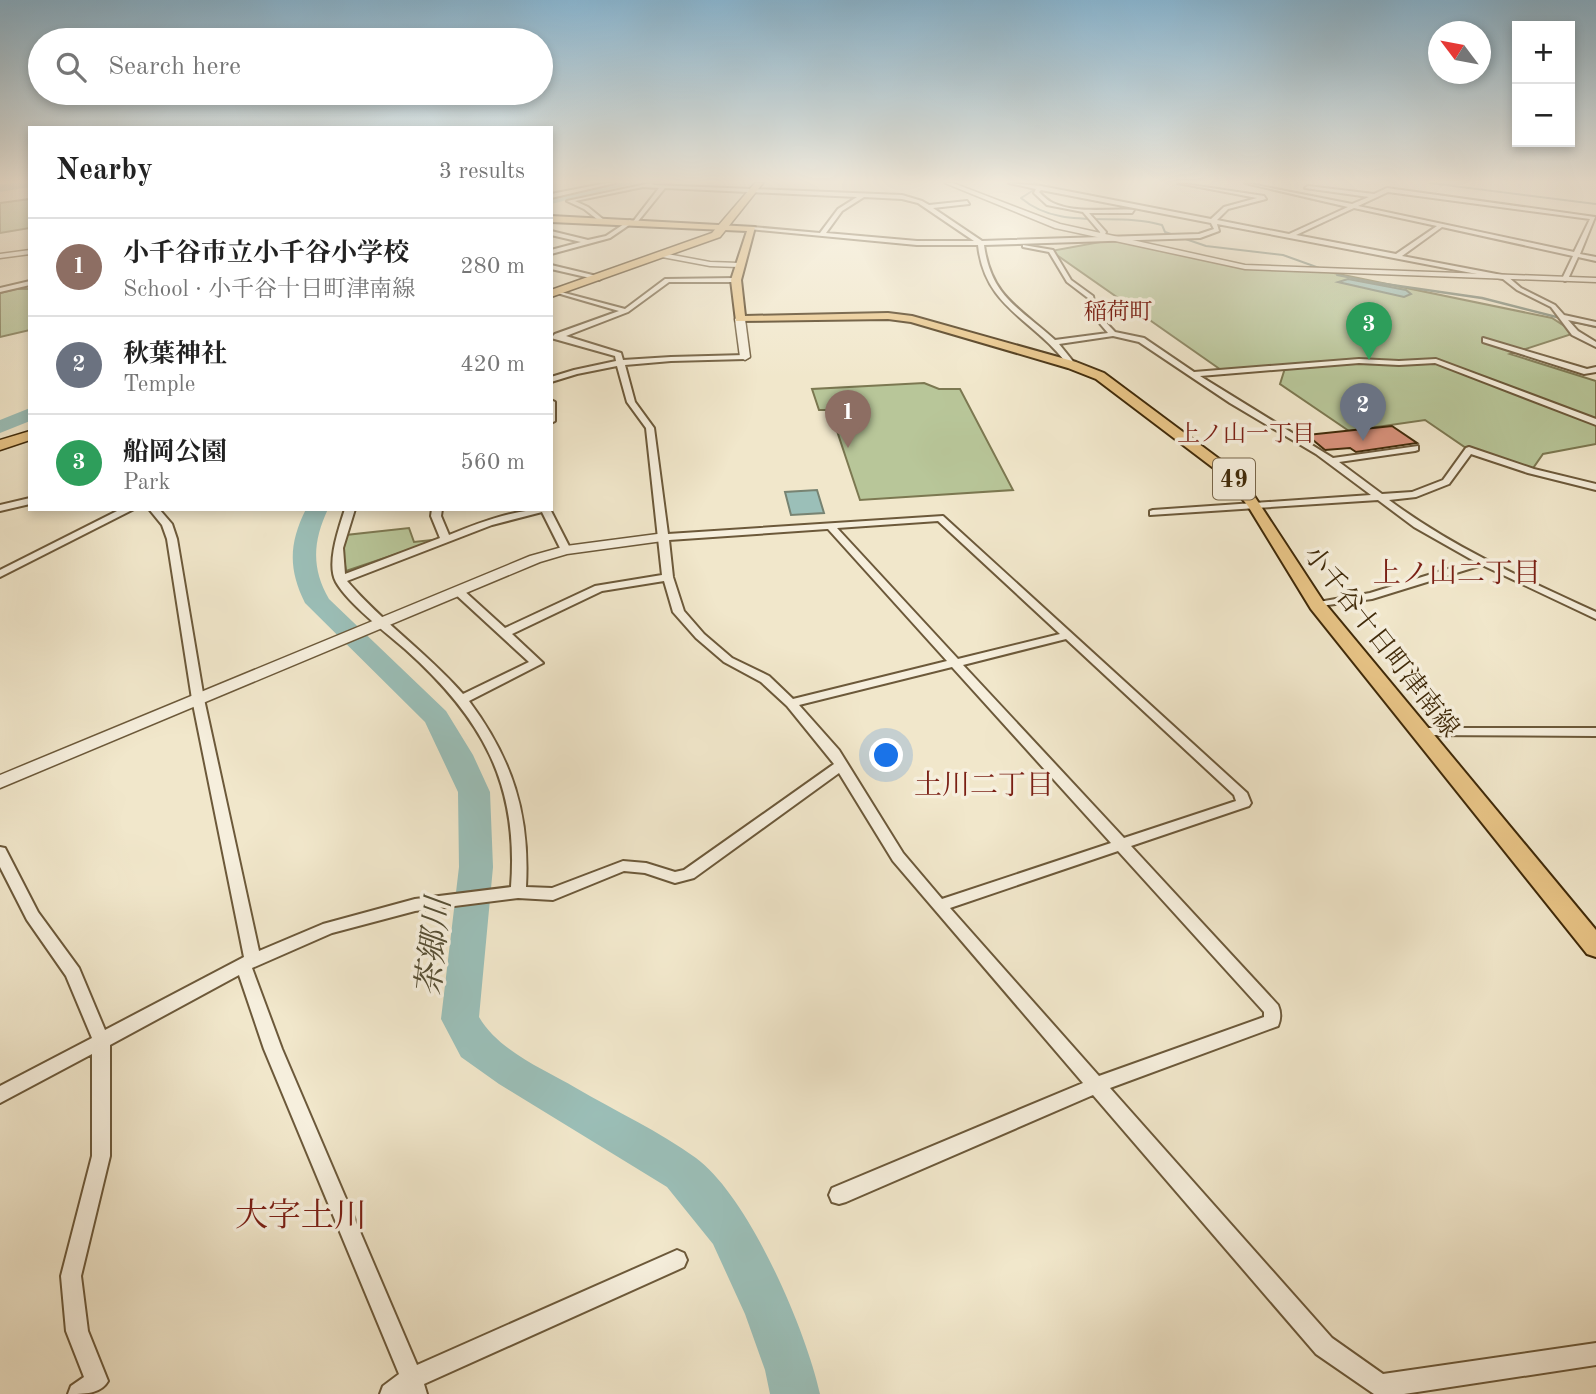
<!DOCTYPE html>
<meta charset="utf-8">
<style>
:root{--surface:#fff;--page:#f6f6f6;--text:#222;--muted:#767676;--line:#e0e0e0;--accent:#8f2418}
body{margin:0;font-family:"Old Standard TT","Noto Serif JP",serif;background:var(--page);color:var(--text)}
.controls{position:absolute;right:21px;top:21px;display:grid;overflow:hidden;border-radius:0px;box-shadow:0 4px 10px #0003}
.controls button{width:63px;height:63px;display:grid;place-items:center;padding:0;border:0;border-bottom:2px solid var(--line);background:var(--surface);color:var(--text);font:35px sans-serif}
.compass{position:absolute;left:1428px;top:21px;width:63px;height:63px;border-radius:50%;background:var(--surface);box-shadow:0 4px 10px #0003;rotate:302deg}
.you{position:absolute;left:887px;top:756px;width:24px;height:24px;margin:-18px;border:5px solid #fff;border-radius:50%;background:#1a73e8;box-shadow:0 0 0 10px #1a73e833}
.badge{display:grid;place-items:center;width:46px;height:46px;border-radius:50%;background:var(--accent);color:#fff;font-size:23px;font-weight:700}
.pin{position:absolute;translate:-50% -58px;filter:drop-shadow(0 2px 4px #0008)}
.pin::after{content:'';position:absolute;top:37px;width:24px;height:21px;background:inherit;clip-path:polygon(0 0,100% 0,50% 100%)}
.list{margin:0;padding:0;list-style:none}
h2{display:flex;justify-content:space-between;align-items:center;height:91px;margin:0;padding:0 28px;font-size:30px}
h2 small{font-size:23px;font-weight:400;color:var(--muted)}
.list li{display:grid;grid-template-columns:46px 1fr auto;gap:21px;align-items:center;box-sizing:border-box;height:98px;padding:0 28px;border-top:2px solid var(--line)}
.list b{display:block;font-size:26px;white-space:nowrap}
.list p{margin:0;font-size:23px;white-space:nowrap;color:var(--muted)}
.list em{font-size:23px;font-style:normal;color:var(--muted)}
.icon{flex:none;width:38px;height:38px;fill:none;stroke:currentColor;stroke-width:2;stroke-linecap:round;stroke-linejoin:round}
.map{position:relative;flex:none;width:1596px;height:1394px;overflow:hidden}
.search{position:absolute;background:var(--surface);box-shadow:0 4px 10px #0003;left:28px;top:28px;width:525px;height:77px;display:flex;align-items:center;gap:18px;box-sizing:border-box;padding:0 24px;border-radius:38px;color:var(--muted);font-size:26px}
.panel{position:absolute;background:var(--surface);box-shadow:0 4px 10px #0003;left:28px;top:126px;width:525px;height:385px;border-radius:0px}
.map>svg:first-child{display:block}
.green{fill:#b8c699;stroke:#7c7851;stroke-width:2}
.water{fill:#9bbfb8;stroke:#778372;stroke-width:2}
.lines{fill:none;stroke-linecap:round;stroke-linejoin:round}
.stream-far1{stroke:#778372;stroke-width:2}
.stream{stroke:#778372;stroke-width:2.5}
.river{fill:#9bbfb8;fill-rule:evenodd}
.building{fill:#d8917b;stroke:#402a09;stroke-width:2}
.minor-casing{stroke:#6c593a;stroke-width:4}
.tertiary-casing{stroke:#6c593a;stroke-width:3}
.primary-casing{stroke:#402a09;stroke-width:4}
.trunk-casing{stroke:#402a09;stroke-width:3}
.minor{fill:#f6efdd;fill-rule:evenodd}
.tertiary{fill:#f6efdd;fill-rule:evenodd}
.primary{fill:#e8c486;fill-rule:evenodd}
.trunk{fill:#e8c486;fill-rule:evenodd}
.labels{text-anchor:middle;stroke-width:7;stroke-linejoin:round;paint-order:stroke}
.far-neighbourhood-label{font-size:23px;fill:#7a1f14;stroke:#f6efdd}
.shield{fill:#f6efdd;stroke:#776549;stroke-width:2}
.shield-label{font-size:24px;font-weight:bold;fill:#402a09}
.street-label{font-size:26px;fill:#402a09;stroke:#f6efdd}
.neighbourhood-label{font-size:28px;fill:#7a1f14;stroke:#f6efdd}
.near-water-label{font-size:33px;font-style:italic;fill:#574f35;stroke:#f6efdd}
.near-neighbourhood-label{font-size:33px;fill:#7a1f14;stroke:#f6efdd}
</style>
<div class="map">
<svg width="1596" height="1394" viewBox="0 0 1596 1394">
<rect width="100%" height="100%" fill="#f1e7cb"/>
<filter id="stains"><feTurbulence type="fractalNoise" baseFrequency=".00286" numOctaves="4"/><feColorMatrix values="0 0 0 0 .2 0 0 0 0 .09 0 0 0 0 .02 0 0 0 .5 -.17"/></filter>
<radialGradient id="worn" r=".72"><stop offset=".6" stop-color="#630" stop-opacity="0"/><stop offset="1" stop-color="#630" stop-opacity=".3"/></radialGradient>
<g class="green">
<polygon points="30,199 30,228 0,233 0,203"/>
<polygon points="1122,238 1245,267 1324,271 1552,318 1575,333 1510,354 1596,381 1596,444 1543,454 1531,471 1469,450 1425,420 1349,431 1280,384 1285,368 1224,372 1051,251"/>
<polygon points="16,289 30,289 30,330 0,337 0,293"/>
<polygon points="924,383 939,389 960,389 1013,490 860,500 830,410 819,410 812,389"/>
<polygon points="409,528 414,542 441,539 346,571 342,548 346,535"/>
</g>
<g class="water">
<polygon points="1348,279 1406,290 1411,294 1404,297 1338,282"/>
<polygon points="817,490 824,513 791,515 785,492"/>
</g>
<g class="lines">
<g class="stream-far1">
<path d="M1034 183 1040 186 1021 198C1061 232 1115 211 1162 225L1165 232 1206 246 1283 255 1322 269"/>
<polyline points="1430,183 1596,204"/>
<polyline points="1337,275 1387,285"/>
</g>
<polyline class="stream" points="1378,283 1482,298 1596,327"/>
<g class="river">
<polygon points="30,183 30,187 0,192 0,184"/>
<polygon points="615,183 636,183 551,204 551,196"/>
<polygon points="30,408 30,421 0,433 0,420"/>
<path d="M306 509H328C313 541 311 568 329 599L446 711 473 755 490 792 493 867 479 1017C499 1051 543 1069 576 1088 615 1111 659 1131 696 1158 749 1197 806 1330 820 1394H770L765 1370 745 1314 713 1244 667 1187 499 1084 461 1057 441 1019 459 867 458 792 425 722 305 603C288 569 289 543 306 509Z"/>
</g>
</g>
<polygon class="building" points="1392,426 1417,443 1356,452 1350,448 1325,450 1307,435"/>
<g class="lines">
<defs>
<g id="minor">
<polygon points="607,183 615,183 551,198 551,194"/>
<path d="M651 183 654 185 902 195 922 201 929 205 967 201 969 204 933 208 982 241 1101 237 1100 232 1083 212 1047 205 1034 193 1036 189 1009 183 1041 186 1211 219 1224 207 1257 198 1178 183 1264 196 1266 199 1228 209 1217 220 1289 234 1348 207 1245 183 1352 204 1369 197 1305 188 1308 186 1374 194 1387 188 1595 217 1580 254 1596 257V261L1578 257 1568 279 1565 281 1562 279 1573 256 1442 227 1402 256 1507 276 1521 288 1555 305 1564 315 1596 322V326L1568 320 1578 331 1596 342V347L1572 335 1551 307 1517 290 1503 279 1217 224 1219 231 1200 238 984 245C991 297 1020 308 1055 340L1108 333 1090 312 1088 298 1067 282 1049 252 1023 247V245L1053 250 1071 280 1093 296 1096 312 1115 332 1144 338 1194 372 1359 359 1399 361 1436 359 1596 419V425L1435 363 1399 365 1359 363 1200 376 1333 458 1418 446V450L1415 451 1339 462 1382 494 1412 492 1443 480 1466 448 1469 447 1534 469 1596 484V490L1528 473 1471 454 1449 484 1416 497 1389 500C1452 547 1524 579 1596 612V619L1482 565 1372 599 1313 607 1312 605 1313 603 1370 593 1474 561 1414 527 1378 500 1150 515V511L1153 510 1371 495 1316 454 1230 403 1139 342 1113 336 1059 344 1076 365 1069 367C1036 319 985 310 978 245H917L749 229 752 227 820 233 838 209 857 197 665 188 635 225 632 223 659 188 643 187 575 201 588 207 604 220 602 223 584 209 567 201ZM1041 190 1211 223 1214 229 1199 234 1104 237 1106 232 1089 213H1132L1134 210C1108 208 1077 214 1053 203 1048 201 1043 196 1039 192ZM1388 192 1590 219 1574 252 1358 206ZM864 197 902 199 918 203 974 241H917L826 233 842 211ZM1354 208 1437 226 1396 254 1296 235Z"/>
<polygon points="630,220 632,223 610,238 551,254 551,250 581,242 551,235 551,231 588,240 606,236"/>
<polygon points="551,265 601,277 602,278 599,280 551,269"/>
<path d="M665 279 736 278 739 280 736 282H669L628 312 566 336 621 353 623 360 671 357 745 355 749 357 745 359 671 361 625 365 635 402 654 428 668 534 943 516 1247 793 1251 803 1249 806 1131 846 1278 1005C1281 1012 1281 1019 1278 1026L1110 1088 1332 1338 1383 1374 1596 1343V1365L1404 1394H1374L1316 1354 1093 1095 846 1202 839 1204 832 1202 829 1195 832 1188 1083 1083 893 861 839 773 694 878 675 883 645 873 624 871 553 900 518 898 415 911 332 933 252 968 282 1049 417 1365 677 1250 684 1253 687 1260 684 1267 424 1384 427 1394H380L383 1386 399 1374 264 1049 239 975 110 1045V1156L81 1276 88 1331 108 1381C101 1394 84 1394 68 1394L71 1386 84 1377 66 1331 61 1276 92 1156V1054L0 1103V1086L92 1038 66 976 27 920 0 867V847L5 848 38 912 79 968 105 1030 244 957 192 699 167 539 162 525 149 509H159L172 524 177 539 204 699 259 951 323 924 415 899 511 887C519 782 481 717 405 649 386 633 347 602 336 582 326 564 339 528 345 509H355L343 548 345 574 440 538 431 516 432 509H442L441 516 449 535C481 522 515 509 550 509L571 550 570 552H562L542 512 492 525 347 581C382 622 427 653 463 694L529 662 454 593 453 591 454 589H462L505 628 595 586 662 575 646 428 627 402 617 366 577 374 551 382V377L574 370 616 361 615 356 551 338 555 334 619 311 557 293V291L625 309ZM938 521 1060 634 958 659 837 528ZM827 529H828L947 661 793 699 769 676 732 658 704 634 684 611 673 577 669 540ZM664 581 673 612 696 638 724 662 761 682 787 706 834 764 684 870 675 872 646 863 623 861 552 888 526 887C530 813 512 759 469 701L543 663 512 634 602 591ZM1066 639 1234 795 1236 801 1124 838 963 665ZM952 667 1111 843 942 899 903 853 839 750 799 705ZM1118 851 1264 1012V1017L1099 1076 950 908Z"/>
<polygon points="30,281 30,285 0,292 0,288"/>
<polygon points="1483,338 1587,369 1596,367 1596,372 1584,374 1483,342"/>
<polygon points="551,400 555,402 555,421 551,423"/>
<polygon points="30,498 30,504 0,511 0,505"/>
<polygon points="121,509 134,509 0,577 0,570"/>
<polygon points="1421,728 1596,728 1596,736 1416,735 1415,732 1416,729"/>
</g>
<g id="tertiary">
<polygon points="945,183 953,183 1060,224 1245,265 1596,278 1596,282 1245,269 1055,228"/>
<polygon points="30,250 30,254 0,258 0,254"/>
<polygon points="662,253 710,262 739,263 743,265 739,267 710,266 662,257"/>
<polygon points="740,316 745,319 750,357 745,360 740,357 735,319"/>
<polygon points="665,533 671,537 670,540 567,554 540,562 0,788 0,775 530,556 566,546"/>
</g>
<polygon id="primary" points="551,216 755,227 741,280 745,316 888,313 912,316 1076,362 1104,373 1234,470 1247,485 1323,601 1596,930 1596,957 1587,954 1311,609 1248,506 1224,476 1096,379 1068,368 911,322 888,319 736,321 731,280 747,231 551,222"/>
<g id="trunk">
<polygon points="755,183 763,183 720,237 551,297 551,290 712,233"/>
<polygon points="30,431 30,440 0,450 0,440"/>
</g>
</defs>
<use href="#minor" class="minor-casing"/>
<use href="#tertiary" class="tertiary-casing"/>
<use href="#primary" class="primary-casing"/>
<use href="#trunk" class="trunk-casing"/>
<use href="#minor" class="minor"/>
<use href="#tertiary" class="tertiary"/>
<use href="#primary" class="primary"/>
<use href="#trunk" class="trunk"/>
</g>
<linearGradient id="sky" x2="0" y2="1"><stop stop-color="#89b8d5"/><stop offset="0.48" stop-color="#f9f4e8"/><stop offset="1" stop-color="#f9f4e8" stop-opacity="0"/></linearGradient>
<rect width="1596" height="378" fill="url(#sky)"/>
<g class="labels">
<g class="far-neighbourhood-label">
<text x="1118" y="319">稲荷町</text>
<text x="1246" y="441">上ノ山一丁目</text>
</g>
<rect class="shield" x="1213" y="458.5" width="42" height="41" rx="5"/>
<g class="shield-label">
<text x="1234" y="487">49</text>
</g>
<g class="street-label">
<text transform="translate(1382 641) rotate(52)" y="9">小千谷十日町津南線</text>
</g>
<g class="neighbourhood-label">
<text x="1457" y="582">上ノ山二丁目</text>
<text x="984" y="794">土川二丁目</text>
</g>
<g class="near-water-label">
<text transform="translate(432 947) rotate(-84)" y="12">茶郷川</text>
</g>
<g class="near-neighbourhood-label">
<text x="301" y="1226">大字土川</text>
</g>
</g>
<rect width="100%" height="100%" filter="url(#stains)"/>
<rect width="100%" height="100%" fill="url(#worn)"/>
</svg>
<div class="controls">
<button>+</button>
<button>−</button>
</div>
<svg class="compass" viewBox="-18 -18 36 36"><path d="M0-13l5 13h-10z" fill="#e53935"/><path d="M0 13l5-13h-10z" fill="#767676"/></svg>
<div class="you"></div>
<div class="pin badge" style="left:848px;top:448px;background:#8d6e63">1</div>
<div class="pin badge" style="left:1363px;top:441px;background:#6b7280">2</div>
<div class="pin badge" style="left:1369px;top:360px;background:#2e9e5b">3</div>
<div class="search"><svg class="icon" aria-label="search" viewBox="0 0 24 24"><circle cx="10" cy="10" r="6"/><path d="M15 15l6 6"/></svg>Search here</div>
<section class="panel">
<h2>Nearby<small>3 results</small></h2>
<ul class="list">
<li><span class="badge" style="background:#8d6e63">1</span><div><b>小千谷市立小千谷小学校</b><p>School · 小千谷十日町津南線</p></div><em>280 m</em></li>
<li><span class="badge" style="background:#6b7280">2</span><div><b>秋葉神社</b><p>Temple</p></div><em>420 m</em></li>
<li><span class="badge" style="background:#2e9e5b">3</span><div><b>船岡公園</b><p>Park</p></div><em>560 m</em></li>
</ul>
</section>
</div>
